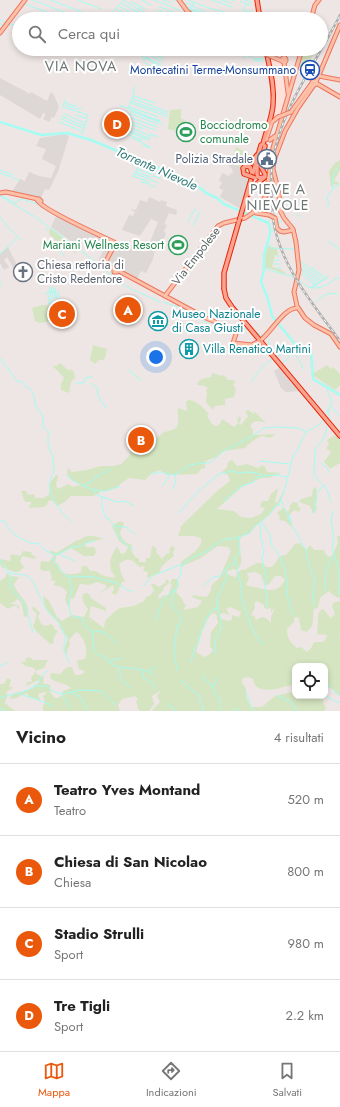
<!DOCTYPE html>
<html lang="it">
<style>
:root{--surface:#fff;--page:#f6f6f6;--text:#222;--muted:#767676;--line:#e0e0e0;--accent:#ea580c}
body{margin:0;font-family:Jost,sans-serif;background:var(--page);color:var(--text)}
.controls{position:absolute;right:12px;bottom:12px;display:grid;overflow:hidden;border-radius:8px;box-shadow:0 2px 6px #0003}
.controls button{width:36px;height:36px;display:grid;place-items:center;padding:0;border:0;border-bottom:1px solid var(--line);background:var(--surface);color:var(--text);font:20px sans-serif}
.you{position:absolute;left:156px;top:357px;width:14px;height:14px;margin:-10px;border:3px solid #fff;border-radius:50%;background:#1a73e8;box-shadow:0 0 0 6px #1a73e833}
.badge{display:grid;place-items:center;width:26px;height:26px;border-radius:50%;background:var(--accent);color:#fff;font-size:13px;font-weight:700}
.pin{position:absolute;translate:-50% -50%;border:2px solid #fff;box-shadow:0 1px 4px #0006}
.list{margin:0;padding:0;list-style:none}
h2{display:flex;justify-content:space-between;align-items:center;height:52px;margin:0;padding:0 16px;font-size:17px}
h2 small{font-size:13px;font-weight:400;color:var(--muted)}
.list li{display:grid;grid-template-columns:26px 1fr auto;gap:12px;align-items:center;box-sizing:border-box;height:72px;padding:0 16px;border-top:1px solid var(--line)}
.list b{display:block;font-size:15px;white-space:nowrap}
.list p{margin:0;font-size:13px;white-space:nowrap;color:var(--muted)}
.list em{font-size:13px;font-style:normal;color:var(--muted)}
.icon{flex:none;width:22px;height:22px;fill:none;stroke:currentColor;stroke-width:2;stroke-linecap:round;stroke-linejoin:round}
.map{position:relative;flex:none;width:340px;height:711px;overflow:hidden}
.search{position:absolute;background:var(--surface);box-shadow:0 2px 6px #0003;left:12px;right:12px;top:12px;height:44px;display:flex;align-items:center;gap:10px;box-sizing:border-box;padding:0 14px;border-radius:22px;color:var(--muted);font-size:15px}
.sheet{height:340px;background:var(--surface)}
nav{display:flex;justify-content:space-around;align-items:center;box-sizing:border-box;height:56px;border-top:1px solid var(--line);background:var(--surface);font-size:11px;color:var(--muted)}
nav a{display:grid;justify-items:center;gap:2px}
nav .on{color:var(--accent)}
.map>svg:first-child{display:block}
.commercial{fill:#fde1da}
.industrial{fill:#ddd7d6}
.green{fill:#d5e5c1;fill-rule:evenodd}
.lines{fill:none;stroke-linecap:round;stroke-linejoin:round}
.stream{stroke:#a5fcf2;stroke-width:1}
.river{stroke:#a5fcf2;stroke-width:2.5}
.major-casing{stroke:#ed755e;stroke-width:5}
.highway-casing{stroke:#eb2407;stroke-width:5.5}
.major{stroke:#fdc1aa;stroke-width:3}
.highway{stroke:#faa38f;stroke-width:3.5}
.rail-casing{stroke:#aeb0b0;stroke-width:2.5}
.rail{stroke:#fff;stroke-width:1;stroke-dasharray:3;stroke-linecap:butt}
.major-bridge-casing{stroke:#ed755e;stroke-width:5;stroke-linecap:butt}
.highway-bridge-casing{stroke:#eb2407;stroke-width:5.5;stroke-linecap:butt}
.major-bridge{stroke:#fdc1aa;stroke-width:3}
.highway-bridge{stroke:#faa38f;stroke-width:3.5}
.labels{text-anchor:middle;stroke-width:4;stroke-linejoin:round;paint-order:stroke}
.transit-label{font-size:12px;fill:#164399;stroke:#fff;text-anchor:end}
.leisure-label{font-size:12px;fill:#27864d;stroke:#fff;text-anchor:start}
.service-label{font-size:12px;fill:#4e5e75;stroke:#fff;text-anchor:end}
.street-label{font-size:12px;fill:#5c6464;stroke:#fff}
.worship-label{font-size:12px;fill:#5b616d;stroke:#fff;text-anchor:start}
.culture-label{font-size:12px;fill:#0d838f;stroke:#fff;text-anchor:start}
.water-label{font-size:13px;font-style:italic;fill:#327a76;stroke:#fff}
.quarter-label{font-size:14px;letter-spacing:1px;fill:#6d7675;stroke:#fff}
</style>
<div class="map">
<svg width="340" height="711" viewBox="0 0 340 711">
<rect width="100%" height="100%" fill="#eee6e4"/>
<g class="commercial">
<polygon points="268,56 282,62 285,79 279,76 272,76"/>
<polygon points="272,78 277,78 285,81 287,99 282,115 278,115 271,119"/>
</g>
<g class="industrial">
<polygon points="0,78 30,94 31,92 47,101 51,92 54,95 59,107 54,118 52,117 49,122 43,119 46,114 43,113 40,119 0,95"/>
<polygon points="65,134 69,136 58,172 49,190 45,189 41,198 12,192 20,179 25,181 29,172 39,176 51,178 56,166 42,159 46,149 36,146 40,138"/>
<polygon points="232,158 236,161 241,168 241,172 243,176 250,179 241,209 220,197 223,190 219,188 222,182 219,181 222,173 229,176 230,173 233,174 232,169 228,165"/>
<polygon points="149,197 160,202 161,200 167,202 166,206 177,210 176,215 169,213 164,224 167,225 164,231 166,234 159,248 158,251 155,251 153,259 146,273 141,271 137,279 104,264 103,265 98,262 106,243 93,237 90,242 82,238 78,245 75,244 51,227 57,214 87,228 86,229 100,237 127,248 129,245 146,252 158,222 151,219 140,236 122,230 129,215 133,216 135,212 131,210 131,209 136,210 140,200 147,202"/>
<polygon points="8,247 18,267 14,269 7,257 4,260 9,267 4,270 0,263 0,254"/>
<polygon points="281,367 300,391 286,392 281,388 274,371"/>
</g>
<g class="green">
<polygon points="303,49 314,49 312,57 306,67 298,65"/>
<path d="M181 109V119L185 120V128C181 132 173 131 168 129L170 110Z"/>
<path d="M236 147 255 157 242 170V174L246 166 251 170 250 179C244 177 240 175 241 168L234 163 236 161 232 158Z"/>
<polygon points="340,160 340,170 334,181 339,183 338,185 334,184 331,187 329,171 335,163"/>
<polygon points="50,228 78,249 75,253 62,243 60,245 49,234"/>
<polygon points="268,246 277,248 278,255 275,255 272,267 282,270 287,275 272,269 265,268 264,258"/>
<polygon points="42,305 70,306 73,321 52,321 39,323 35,321 32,308"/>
<polygon points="93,345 107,349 105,358 103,360 99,360 95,364 90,360"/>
<polygon points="60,363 68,370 70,369 74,372 75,378 71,382 69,393 61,390 61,384 64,378 58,371 52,366 56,366"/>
<polygon points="327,365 331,369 333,367 340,374 340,385 335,390 314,376 314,373"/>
<path d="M212 373 222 376 224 375 228 380H234L235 383 233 385 236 389 234 397 225 399V405L215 406 213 410 206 402 207 393 206 390 208 388 205 386 197 385C199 378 205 378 211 377Z"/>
<path d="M189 400C197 401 204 408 209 414L207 416 212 424 216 426 220 424 222 419 234 427 238 423 237 419 240 416 241 419 239 424 241 425 248 416 245 411 249 410 253 414 255 412C257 414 264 421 266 423 259 422 255 418 250 426L253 430V434L254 435 276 434 270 438C269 438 264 436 263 436 258 436 247 445 245 448L224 451 217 457 205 461V468L201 469 197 474 167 475 160 470 152 473 145 480 129 478C119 484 113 493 101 491L98 494 93 496H71L65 502 57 506 52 500 48 501 47 505 44 507 29 508V506L31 504V502H25L21 491H26L28 495 34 494 35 498H43L49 495 50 483 56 475 58 476 56 485 58 489 69 484 72 487 81 485C74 481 64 478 68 468L72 472 86 470 101 466H114L121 464 130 455V450L142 446 159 436 164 432 169 431 176 428C180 423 177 415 178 408L187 411 186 402Z"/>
<polygon points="335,435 340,440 340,463 330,469 324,462 331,452 326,448 329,445 327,440"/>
<path d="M232 460 237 466 247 464 258 468 262 465 265 467 267 472 281 473 269 478H261L242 487 217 509 234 511 241 517 251 518 261 514 265 508 260 507 261 503 262 501H268L271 494 278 488 275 502 277 503 285 488C280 508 270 513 255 527 253 529 251 532 249 534 246 536 243 534 241 538 234 548 248 559 237 570L233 569 228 571 227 573 229 575 236 577 237 573 241 570 246 569 257 563H263L266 567H271C279 562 275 556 286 555L295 544 300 543 306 550 310 545 314 550H324L327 556 331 557 338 543 337 536H340V598L334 596 329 591 320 598 318 608 314 609C312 618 316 626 306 632L301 630 299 618 297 617 294 618V622L287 629C287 637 290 643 297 648L301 647 307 652 311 648 314 642H322L325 641 327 635 317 634C317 630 318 626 318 622 318 616 317 614 322 609 327 611 327 615 331 618L335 614 332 606 333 603 340 601V634L339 636H340V696L334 692 335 690 325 686V666H295V686C287 684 283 688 276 689 267 691 254 690 253 679L248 677 243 678 242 679V683L246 688V696L248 701 251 707H262L275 696 295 691V696H324L323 703 326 708 324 711H153V709L160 702 157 696 161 690 152 696 154 704 149 711H139L136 701 138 699 135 696 122 699 118 705 120 711H43V705L45 701 43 697 47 692 40 693 38 695 41 701 29 697 27 693 16 698 11 699 10 697C16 690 21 693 29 690 33 689 37 684 40 682L38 680 26 686 27 682H32L31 678 36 671 34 668 26 666 20 662H26L25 659 29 657 33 660H48L44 668 37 670 36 674 44 677 43 683 50 685 51 689 50 692 55 698H58L62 695 63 691 71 688C65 683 58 683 51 679L50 674 52 673 61 674C64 669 66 666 72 667L75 675H80L84 673V671L79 669 77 662 78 660 85 659C88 649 85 639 77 632L75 633 69 640 70 644 67 650V655C61 648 67 645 68 638L60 628 59 623 48 612 45 606 43 598 44 596 49 601 57 617 62 621 71 615 84 617 88 609C84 604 81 601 83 594L87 593 90 595 91 598 106 608V611L91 606 89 617 104 628 105 621 114 612 120 608 134 606 144 601 147 596H150L154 590 151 584H154L159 587 165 583 166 579 169 581V583L163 588 164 590 158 596 159 598 160 599 162 596 168 595 172 585 170 584 172 579H177L179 584 176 592 183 600V602L186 605 184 610 198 607 202 601 192 597 193 595 207 597 211 590V586L220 577 231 551 228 547 218 546 199 559 182 566H180L181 562C188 556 204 548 201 538L194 536H178L181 528 180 527 216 492 230 481 228 475 222 472 227 467 228 462ZM255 572 261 575 265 586 269 584 275 576H281L285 580C279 592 270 591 259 588 254 587 250 587 246 585L249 578 247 573ZM257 601 264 605V607L266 609 271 608V613L273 609 274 610 271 617V623L266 618 262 617 256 620 254 615 251 616 255 607 254 603ZM230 607 241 612 239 617 232 615V619L230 621 221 619 220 615 222 613 230 615 226 609ZM213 613 216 614 218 623 211 632 210 646 213 650 210 654 205 657 196 652C199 642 205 618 213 613Z"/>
<polygon points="316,487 317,499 316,505 317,508 315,513 313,513 310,506 299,502 301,499 312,496 313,489"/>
<polygon points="293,502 298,503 298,507 301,508 299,512 294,510 288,517 292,522 292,527 285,521 279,520 280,517 277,513 280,510 281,511 283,507 288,512 290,508 289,507"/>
<path d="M120 521 124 523 123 528 120 531C121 539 124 542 132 545L131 550 136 558H139V562H146V558H150L152 546 155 547 157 549 156 552 162 559H163V557L165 556 166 554 170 553 169 550 172 546 175 548 173 553 174 556C169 560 160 565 160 572L148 578 147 576 148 573 143 570 145 566 140 567C131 560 130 556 119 564L121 573 125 582H122L116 595 111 593 114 590 113 585 97 595 106 588V585L97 582 89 585 80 584 74 598 70 599 69 607 68 606 65 599 67 592 62 587 53 585 56 581 50 580 52 578 50 571H43L40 569 41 561 49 562 54 555 50 553 51 550 56 553 77 540H80C87 533 95 536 104 539L92 541 85 544 86 547H93L95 548 96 553 93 556H84L71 548 56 556 55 562 59 565 61 572C69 575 74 575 81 572L82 566H87L90 571H96C100 575 108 578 115 577V576L111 571 110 560 116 547 119 549 120 553 123 554 126 552 128 547 119 541 112 526Z"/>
<path d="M23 551 31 552 32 555 36 557 35 559 22 556 20 562 24 567C17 576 12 571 4 567L3 569 0 564V559L10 561 11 554 20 556Z"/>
<path d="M6 573 11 577 12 576 19 577 14 584C17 596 30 600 28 615L26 617 23 616 24 614C22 608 23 601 16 599L15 602 10 603 19 606V609L16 606H13L8 609 0 603V581L6 577Z"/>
<path d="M33 606 40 613 38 616 41 624 46 626 51 624 54 627V629L58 631 54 637 53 644H50L36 631 33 626C36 622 35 618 37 614L32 609Z"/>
<polygon points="7,678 11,680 9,687 12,687 12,689 7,691 6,694 8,694 5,703 15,711 0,711 0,684 4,684"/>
</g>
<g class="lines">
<g class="stream">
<polyline points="33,0 81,19"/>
<polyline points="51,0 100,19"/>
<polyline points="78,0 101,9"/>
<polyline points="142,0 151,5"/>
<polyline points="154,0 179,10"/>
<polyline points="163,0 171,3"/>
<polyline points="174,0 178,1"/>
<polyline points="188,0 209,8 234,15 241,19"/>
<polyline points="212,0 232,7"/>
<polyline points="222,0 231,3"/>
<polyline points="232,0 234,1"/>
<polyline points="241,0 241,2 250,5"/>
<polyline points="245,0 251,2"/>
<polyline points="125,1 138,9"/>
<polyline points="132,2 145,9"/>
<polyline points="182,2 191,5"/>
<polyline points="25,4 65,19"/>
<polyline points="123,4 137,12"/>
<polyline points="119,6 136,16"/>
<polyline points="192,6 202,10"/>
<polyline points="159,7 166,9"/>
<polyline points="186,7 190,8"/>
<polyline points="116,9 134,19"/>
<polyline points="139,9 144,12"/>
<polyline points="191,9 201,12"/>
<polyline points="158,10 164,12"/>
<polyline points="167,10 178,14"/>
<polyline points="191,10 203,15"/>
<polyline points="243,10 253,13"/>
<polyline points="243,10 246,4"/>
<polyline points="190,11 193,3"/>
<polyline points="202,11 214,15"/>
<polyline points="139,12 152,19"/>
<polyline points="216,12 228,19"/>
<polyline points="151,13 162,19"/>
<polyline points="138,14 147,19"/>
<polyline points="204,14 213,17"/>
<polyline points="216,14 224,19"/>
<polyline points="150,15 158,19"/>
<polyline points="179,15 180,13 184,15"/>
<polyline points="190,15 194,19"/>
<polyline points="48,16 56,19"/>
<polyline points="137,16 142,19"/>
<polyline points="180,16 188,18"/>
<polyline points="215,16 220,19"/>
<polyline points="128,18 129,19"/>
<polyline points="135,18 140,7"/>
<polyline points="136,18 138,19"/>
<polyline points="206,18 209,19"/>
<polyline points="112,19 114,10 124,0"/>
<polyline points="232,19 233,18"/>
<polyline points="0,20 6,22"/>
<polyline points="0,24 3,25"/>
<polyline points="8,25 27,0"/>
<polyline points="9,25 19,24"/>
<polyline points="0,28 1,28"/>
<polyline points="141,49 148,54 144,61"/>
<polyline points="146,49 163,59"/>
<polyline points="150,49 164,57"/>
<polyline points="158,49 165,53"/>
<polyline points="164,49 166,50"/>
<polyline points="235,49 236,49"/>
<polyline points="243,49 248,53 247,55 255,59"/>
<polyline points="139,50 144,60"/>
<polyline points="230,51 232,49"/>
<polyline points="148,54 162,62"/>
<polyline points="146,57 161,65"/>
<polyline points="146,58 160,67"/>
<polyline points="243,59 247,55"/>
<polyline points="255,60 260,60"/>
<polyline points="255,61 255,59 265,58"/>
<polyline points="256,61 266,61"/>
<polyline points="145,63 159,70"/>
<polyline points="134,96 155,103"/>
<polyline points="132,98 168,112"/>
<polyline points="65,100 63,107 88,115 82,134"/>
<polyline points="131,101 167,114"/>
<polyline points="65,103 76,106"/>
<polyline points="131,103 168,117"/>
<polyline points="65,105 77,109 78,108 82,109"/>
<polyline points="120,105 159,121 163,125"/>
<polyline points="129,107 156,116 160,122"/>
<polyline points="128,109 134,93 133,91 135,87"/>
<polyline points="64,114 85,123"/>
<polyline points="131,114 158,124"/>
<polyline points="76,115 86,118"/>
<polyline points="61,116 84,126"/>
<polyline points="129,117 157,127"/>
<polyline points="61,119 83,128"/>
<polyline points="127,120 155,130"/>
<polyline points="59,122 82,131"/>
<polyline points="127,123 143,129"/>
<polyline points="126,125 150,136"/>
<polyline points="125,128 148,138"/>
<polyline points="124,130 149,140"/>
<polyline points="124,133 142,140"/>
<polyline points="121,138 131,111 159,122"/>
<polyline points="131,138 140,141"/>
<polyline points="149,139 151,134 158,137"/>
<polyline points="141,140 141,142 150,147"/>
<polyline points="143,145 150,148"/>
<polyline points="141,166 154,170"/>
<polyline points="140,167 152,172"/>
<polyline points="137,169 152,174"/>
<polyline points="0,170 13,175"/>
<polyline points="136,172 151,177"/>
<polyline points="0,173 12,177"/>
<polyline points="135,174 150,179"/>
<polyline points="158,174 161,175"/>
<polyline points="153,176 160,178"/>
<polyline points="13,178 19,180"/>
<polyline points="151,180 158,183"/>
<polyline points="141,182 149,184"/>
<polyline points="149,182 133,176 134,174 135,174 138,167 140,167 141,164 154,169"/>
<polyline points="150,185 155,187"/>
<polyline points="333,188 333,179 337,168"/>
<polyline points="0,195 15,203 21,199 38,204"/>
<polyline points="0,196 35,217"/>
<polyline points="43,200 44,200"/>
<polyline points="327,207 329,204 327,197 333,189 340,184"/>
<polyline points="273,213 275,216"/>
<polyline points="270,214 271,206"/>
<polyline points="297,215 299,216"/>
<polyline points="300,216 301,217"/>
<polyline points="0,217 11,230 21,240"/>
<polyline points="36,218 49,227"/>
<polyline points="188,222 195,209"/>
<polyline points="268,224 270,217"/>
<polyline points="193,225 200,212"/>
<polyline points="278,225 280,221 282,221"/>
<polyline points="51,228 97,263"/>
<polyline points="46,230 48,229"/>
<polyline points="272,231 275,231"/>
<polyline points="328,241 340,250"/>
<polyline points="268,244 271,248 294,249"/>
<polyline points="56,245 64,256"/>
<polyline points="0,254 17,238"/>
<polyline points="276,256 279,256"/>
<polyline points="274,261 279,260"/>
<polyline points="300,261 322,278"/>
<polyline points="98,264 124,285 137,292"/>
<polyline points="274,264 280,264"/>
<polyline points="300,264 320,280"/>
<polyline points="300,267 318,281"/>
<polyline points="311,267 324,277"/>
<path d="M264 268C269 270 288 276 293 276"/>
<polyline points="277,268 281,268"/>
<polyline points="301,270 316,283"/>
<polyline points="300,273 314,284"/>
<path d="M299 279C309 291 318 290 331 282 335 279 335 278 340 278"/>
<polyline points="0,282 0,287"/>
<polyline points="51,287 52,292"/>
<polyline points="53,287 54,291"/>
<polyline points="311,287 327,277"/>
<polyline points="49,288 50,292"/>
<polyline points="56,288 55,289 57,299"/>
<polyline points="312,288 328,277"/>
<polyline points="58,291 59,298"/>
<polyline points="54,292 55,298"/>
<polyline points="138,292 160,302"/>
<polyline points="45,293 56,292"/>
<polyline points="50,293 51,305"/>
<polyline points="52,293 53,299"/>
<polyline points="48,294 49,304"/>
<polyline points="163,302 187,310"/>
<path d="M316 302C323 295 327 292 337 294"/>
<polyline points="200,316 200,319 209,324 211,322 218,326"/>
<polyline points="219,326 230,331 231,330"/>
<polyline points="236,326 247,329"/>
<polyline points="232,327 233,326 235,326"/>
<polyline points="255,332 263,336"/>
<path d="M269 339 268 342 277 357 284 353 290 345C294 353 300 360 303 369"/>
<path d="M0 358 17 381 22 382C24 386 26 386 29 388 35 393 34 400 36 407 43 412 43 418 43 427L49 432C47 438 48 447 51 453 52 456 53 453 53 458 53 461 54 464 54 467 54 472 51 477 50 482 47 494 62 514 71 521"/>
<polyline points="268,362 272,359"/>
<polyline points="282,363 287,360 292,350"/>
<polyline points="129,370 142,381"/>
<polyline points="251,382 261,368 267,363"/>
<polyline points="76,383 84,383 85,378 92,377"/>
<polyline points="91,383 97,388 98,396 106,408"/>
<polyline points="331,406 340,416"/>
<polyline points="325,416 332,402 328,393 327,388"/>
<polyline points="328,418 329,410"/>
<polyline points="327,426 325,436 315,450 314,474 317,479 326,488 331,502"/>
<polyline points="277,427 297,428 305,431"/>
<polyline points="260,461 290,464"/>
<polyline points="321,463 327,468 330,473"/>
<path d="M151 474C154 474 158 472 161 472 165 473 171 476 176 474 181 472 185 467 191 465 197 463 204 464 210 462 217 459 218 454 224 451 238 443 251 438 264 428L276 427"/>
<path d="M66 475C73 482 94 492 104 491 110 490 114 487 120 487"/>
<polyline points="85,485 92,481 96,477 111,469"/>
<polyline points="162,486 170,475"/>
<polyline points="92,489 97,495 117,502 125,501 134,506"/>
<polyline points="173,489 176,479 175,475"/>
<polyline points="102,497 102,506 105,517 109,519 115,526 114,527 117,531 116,533 119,538 133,550"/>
<polyline points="281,500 283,504 284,509 288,513 288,517 292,526 306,550 309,566 315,580 313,594 314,606"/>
<polyline points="224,501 240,487 254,482 257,477 261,476"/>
<polyline points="333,511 331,520 334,537 332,548 340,574"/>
<polyline points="179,513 197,492 219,474 233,471 237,473 247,472 257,473 263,476 276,475 287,477"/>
<polyline points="313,513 315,509 317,491 324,486"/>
<polyline points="289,515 291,521"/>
<path d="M0 520 5 522C9 533 24 542 36 544L38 543 45 550 55 555 65 551 70 547 82 546 86 543 95 541"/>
<polyline points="262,523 270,535 271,544 279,555 285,570 287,583 287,594 293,615"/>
<polyline points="260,524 261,539 263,543 262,546 264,551 262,559 266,578 265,587 267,598 267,607"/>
<polyline points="115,526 126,527 135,534"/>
<polyline points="239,537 240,552 235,557 235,560 241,585 242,602 246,610 247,615 251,626 260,642 264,644"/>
<polyline points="59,554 75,561"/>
<polyline points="54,555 53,560 61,571 69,577 75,576 94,577 117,583 127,590 133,591"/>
<polyline points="0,559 11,577 10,583 11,588 25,605 33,632"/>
<path d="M9 572C16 576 22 572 30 578 35 582 39 597 43 603 46 610 51 615 57 620 61 625 64 633 66 639L64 645V651L69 662"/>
<path d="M69 577 72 590 71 595 69 599 70 613 72 616 82 618 85 626 92 632C93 635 93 650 94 651 98 657 106 654 109 663 123 672 142 664 154 676"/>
<path d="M143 586 154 575 183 564 190 559 207 551 224 539H233L250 533C254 523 269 520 275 506L279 505 285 488 293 456 298 449 306 432 319 425 324 418"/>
<polyline points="204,586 213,577 220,576 228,567 235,563"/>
<path d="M325 590C325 579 326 562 334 555"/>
<polyline points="339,595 340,573"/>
<path d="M156 621C158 609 163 596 174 590"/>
<path d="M93 632C106 629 108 637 118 644"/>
<polyline points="216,654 215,640 220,631 221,620 217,607 217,599 227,576 227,570"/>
<polyline points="109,661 121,658"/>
<polyline points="191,662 195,648 199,642 199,636 205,625 205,620 212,610 217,608"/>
<polyline points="0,666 7,663"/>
<polyline points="118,668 122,680 130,688"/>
<path d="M177 670 174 652 177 626 180 625C180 623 181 618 180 616 177 610 171 607 172 599 172 594 176 590 177 585 178 580 177 578 181 574V568L183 565"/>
<polyline points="293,670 295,673"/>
<polyline points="142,671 143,677 152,683 155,689"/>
<polyline points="149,672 156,666"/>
<polyline points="203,675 205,680 212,686 216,695 220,699 220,711"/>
<polyline points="180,679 188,687 199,695 204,711"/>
<polyline points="325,680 330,687"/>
<polyline points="291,681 295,681"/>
<path d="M34 686C41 681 40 675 48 671"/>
<polyline points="213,687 218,678"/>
<polyline points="333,690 339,695"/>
<polyline points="246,692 253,711"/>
<polyline points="60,693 63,694 81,690 101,691 116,705"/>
<polyline points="72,693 79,696 88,710"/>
<path d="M20 694C31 698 42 700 52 706"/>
<polyline points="62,694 70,708"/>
<polyline points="276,695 291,702 297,711"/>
<polyline points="325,696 335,701"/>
<polyline points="0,698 6,696 20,693 36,686 47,686 52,691 59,693"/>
<polyline points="336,702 340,702"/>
<polyline points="167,703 176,711"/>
<polyline points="0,708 5,711"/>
<polyline points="238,708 238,711"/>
<polyline points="233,709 233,711"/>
</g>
<polyline class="river" points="0,122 41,135 67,133 91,140 194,183 206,193 217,198 224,204 268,223 270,228 270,235 264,254 264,270 261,282 268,299 272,316 295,344 308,349 311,352 313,379 340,395"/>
<defs>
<g id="major">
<polyline points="179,0 187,11 197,19"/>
<polyline points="311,19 315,5 319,0"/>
<polyline points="0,33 25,0"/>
<polyline points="256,49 262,52"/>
<polyline points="282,49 285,59"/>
<polyline points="270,56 282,61"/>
<circle cx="284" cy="60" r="2"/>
<polyline points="284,62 288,93"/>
<polyline points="319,76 340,80"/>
<circle cx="314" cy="83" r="2"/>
<polyline points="316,82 340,25"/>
<polyline points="316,83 340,97"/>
<polyline points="314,85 298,108 285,131 274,160 273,169 279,193 280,210 284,218 293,229 296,242 299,270 294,292 297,306 305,318 314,325 331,334 340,347"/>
<polyline points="291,112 312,83"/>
<polyline points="266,140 272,122 278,117"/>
<polyline points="270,140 275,136"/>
<polyline points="0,193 6,192 38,199"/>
<polygon points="39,199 41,201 39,202 37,200"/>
<path d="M39 202C46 211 101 236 114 242"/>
<polyline points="254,211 266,196 273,148 302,49"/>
<polyline points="256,213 269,215"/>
<polyline points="275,218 277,228 280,231 284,232 293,230"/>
<polyline points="115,244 105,263 115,270"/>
<rect x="114" y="270" width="3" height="2"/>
<polyline points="117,270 206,318 237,331 233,343 252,345 259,341"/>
<polyline points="165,296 218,226 224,223 245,218 254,212"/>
<path d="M261 340C272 331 284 308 297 308"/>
</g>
<g id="highway">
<polyline points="257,0 260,19"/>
<path d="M263 144C266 131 272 118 273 105 275 86 269 67 266 49"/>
<polyline points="245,165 253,160 257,155"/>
<polyline points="257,165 257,176 260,178 264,177"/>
<polyline points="250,176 244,174 243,168 246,166 250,167 252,173"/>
<polyline points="249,194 254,186 265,177 265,174 260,165 265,146"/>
<polyline points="240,218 261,145"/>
<polyline points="224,288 224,273 239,221"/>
<polyline points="224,289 226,298 232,307 340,436"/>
</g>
</defs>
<use href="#major" class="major-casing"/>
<use href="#highway" class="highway-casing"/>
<use href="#major" class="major"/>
<use href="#highway" class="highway"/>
<defs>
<g id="rail">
<path d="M273 214C271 196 270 177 273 159 282 106 317 62 340 15"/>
<path d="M273 219C280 266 313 304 340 341"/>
</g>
</defs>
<use href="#rail" class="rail-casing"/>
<use href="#rail" class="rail"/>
<defs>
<g id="major-bridge">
<polyline points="262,52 270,56"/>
<polyline points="278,117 291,112"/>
<polyline points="269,215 275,218"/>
</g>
<g id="highway-bridge">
<polyline points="250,176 255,178"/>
<polyline points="239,221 240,218"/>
</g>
</defs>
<use href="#major-bridge" class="major-bridge-casing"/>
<use href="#highway-bridge" class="highway-bridge-casing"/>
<use href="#major-bridge" class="major-bridge"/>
<use href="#highway-bridge" class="highway-bridge"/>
</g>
<defs>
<symbol id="station-ring" viewBox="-11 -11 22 22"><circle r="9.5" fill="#fff" stroke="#1a4fb4" stroke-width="1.5"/><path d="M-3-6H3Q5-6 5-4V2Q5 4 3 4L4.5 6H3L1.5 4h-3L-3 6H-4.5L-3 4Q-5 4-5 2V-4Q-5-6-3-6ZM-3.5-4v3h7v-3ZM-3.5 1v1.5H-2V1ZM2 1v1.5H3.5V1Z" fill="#1a4fb4"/></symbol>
<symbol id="stadium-ring" viewBox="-11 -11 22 22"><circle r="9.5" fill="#fff" stroke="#2e9e5b" stroke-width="1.5"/><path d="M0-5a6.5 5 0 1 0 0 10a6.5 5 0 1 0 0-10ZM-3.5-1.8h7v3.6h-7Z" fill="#2e9e5b"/></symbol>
<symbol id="civic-ring" viewBox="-11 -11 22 22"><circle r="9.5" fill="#fff" stroke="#5c6f8a" stroke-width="1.5"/><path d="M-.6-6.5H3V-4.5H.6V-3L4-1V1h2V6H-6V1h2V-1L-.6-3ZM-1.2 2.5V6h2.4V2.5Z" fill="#5c6f8a"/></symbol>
<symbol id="church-ring" viewBox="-11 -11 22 22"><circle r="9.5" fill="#fff" stroke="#6b7280" stroke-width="1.5"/><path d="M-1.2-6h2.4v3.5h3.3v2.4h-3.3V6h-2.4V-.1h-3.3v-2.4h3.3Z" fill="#6b7280"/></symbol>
<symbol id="museum-ring" viewBox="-11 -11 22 22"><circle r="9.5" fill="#fff" stroke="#0f9aa8" stroke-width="1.5"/><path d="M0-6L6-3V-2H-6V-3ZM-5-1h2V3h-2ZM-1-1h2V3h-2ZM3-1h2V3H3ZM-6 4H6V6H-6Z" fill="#0f9aa8"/></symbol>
<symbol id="building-ring" viewBox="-11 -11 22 22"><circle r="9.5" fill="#fff" stroke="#0f9aa8" stroke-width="1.5"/><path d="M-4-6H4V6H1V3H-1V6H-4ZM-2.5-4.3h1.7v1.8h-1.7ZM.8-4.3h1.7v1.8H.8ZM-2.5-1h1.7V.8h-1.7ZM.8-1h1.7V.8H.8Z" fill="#0f9aa8"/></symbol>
</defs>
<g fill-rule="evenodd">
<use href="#station-ring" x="299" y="59" width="22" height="22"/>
<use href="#stadium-ring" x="175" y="121" width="22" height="22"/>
<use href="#civic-ring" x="256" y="148" width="22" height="22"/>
<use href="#stadium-ring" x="167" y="234" width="22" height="22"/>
<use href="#church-ring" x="12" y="261" width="22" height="22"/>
<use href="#museum-ring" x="147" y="310" width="22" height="22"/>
<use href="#building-ring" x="178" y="338" width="22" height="22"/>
</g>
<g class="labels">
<g class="transit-label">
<text x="296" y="74">Montecatini Terme-Monsummano</text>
</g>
<g class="leisure-label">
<text x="200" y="129">Bocciodromo<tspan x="200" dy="14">comunale</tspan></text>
<text x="164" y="249" text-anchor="end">Mariani Wellness Resort</text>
</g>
<g class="service-label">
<text x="253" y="163">Polizia Stradale</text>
</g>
<g class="street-label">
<text transform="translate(196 256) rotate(-52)" y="4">Via Empolese</text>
</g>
<g class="worship-label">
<text x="37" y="269">Chiesa rettoria di<tspan x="37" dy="14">Cristo Redentore</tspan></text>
</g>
<g class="culture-label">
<text x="172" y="318">Museo Nazionale<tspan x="172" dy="14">di Casa Giusti</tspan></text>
<text x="203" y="353">Villa Renatico Martini</text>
</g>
<g class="water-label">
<text transform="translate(157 168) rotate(24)" y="5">Torrente Nievole</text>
</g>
<g class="quarter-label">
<text x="81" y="71">VIA NOVA</text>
<text x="278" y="194">PIEVE A<tspan x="278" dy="16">NIEVOLE</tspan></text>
</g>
</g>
</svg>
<div class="controls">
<button><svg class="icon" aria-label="locate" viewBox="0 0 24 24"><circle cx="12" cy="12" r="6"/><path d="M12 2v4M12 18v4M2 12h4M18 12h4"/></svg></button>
</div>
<div class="you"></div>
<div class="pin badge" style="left:128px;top:310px">A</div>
<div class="pin badge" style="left:141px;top:440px">B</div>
<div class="pin badge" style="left:62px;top:314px">C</div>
<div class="pin badge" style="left:117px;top:124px">D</div>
<div class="search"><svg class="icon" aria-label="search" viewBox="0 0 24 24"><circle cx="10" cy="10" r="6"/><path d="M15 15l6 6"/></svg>Cerca qui</div>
</div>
<section class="sheet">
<h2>Vicino<small>4 risultati</small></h2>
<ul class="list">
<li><span class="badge">A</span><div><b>Teatro Yves Montand</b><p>Teatro</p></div><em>520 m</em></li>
<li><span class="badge">B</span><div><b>Chiesa di San Nicolao</b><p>Chiesa</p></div><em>800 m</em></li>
<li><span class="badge">C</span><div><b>Stadio Strulli</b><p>Sport</p></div><em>980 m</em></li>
<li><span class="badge">D</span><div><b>Tre Tigli</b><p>Sport</p></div><em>2.2 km</em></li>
</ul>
</section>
<nav>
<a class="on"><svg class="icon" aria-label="map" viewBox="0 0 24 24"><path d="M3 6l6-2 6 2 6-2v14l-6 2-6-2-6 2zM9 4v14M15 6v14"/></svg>Mappa</a>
<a><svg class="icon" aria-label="directions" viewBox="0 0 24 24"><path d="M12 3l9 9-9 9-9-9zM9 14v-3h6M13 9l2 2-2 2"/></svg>Indicazioni</a>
<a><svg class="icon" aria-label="saved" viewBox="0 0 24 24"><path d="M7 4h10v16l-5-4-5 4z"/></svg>Salvati</a>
</nav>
